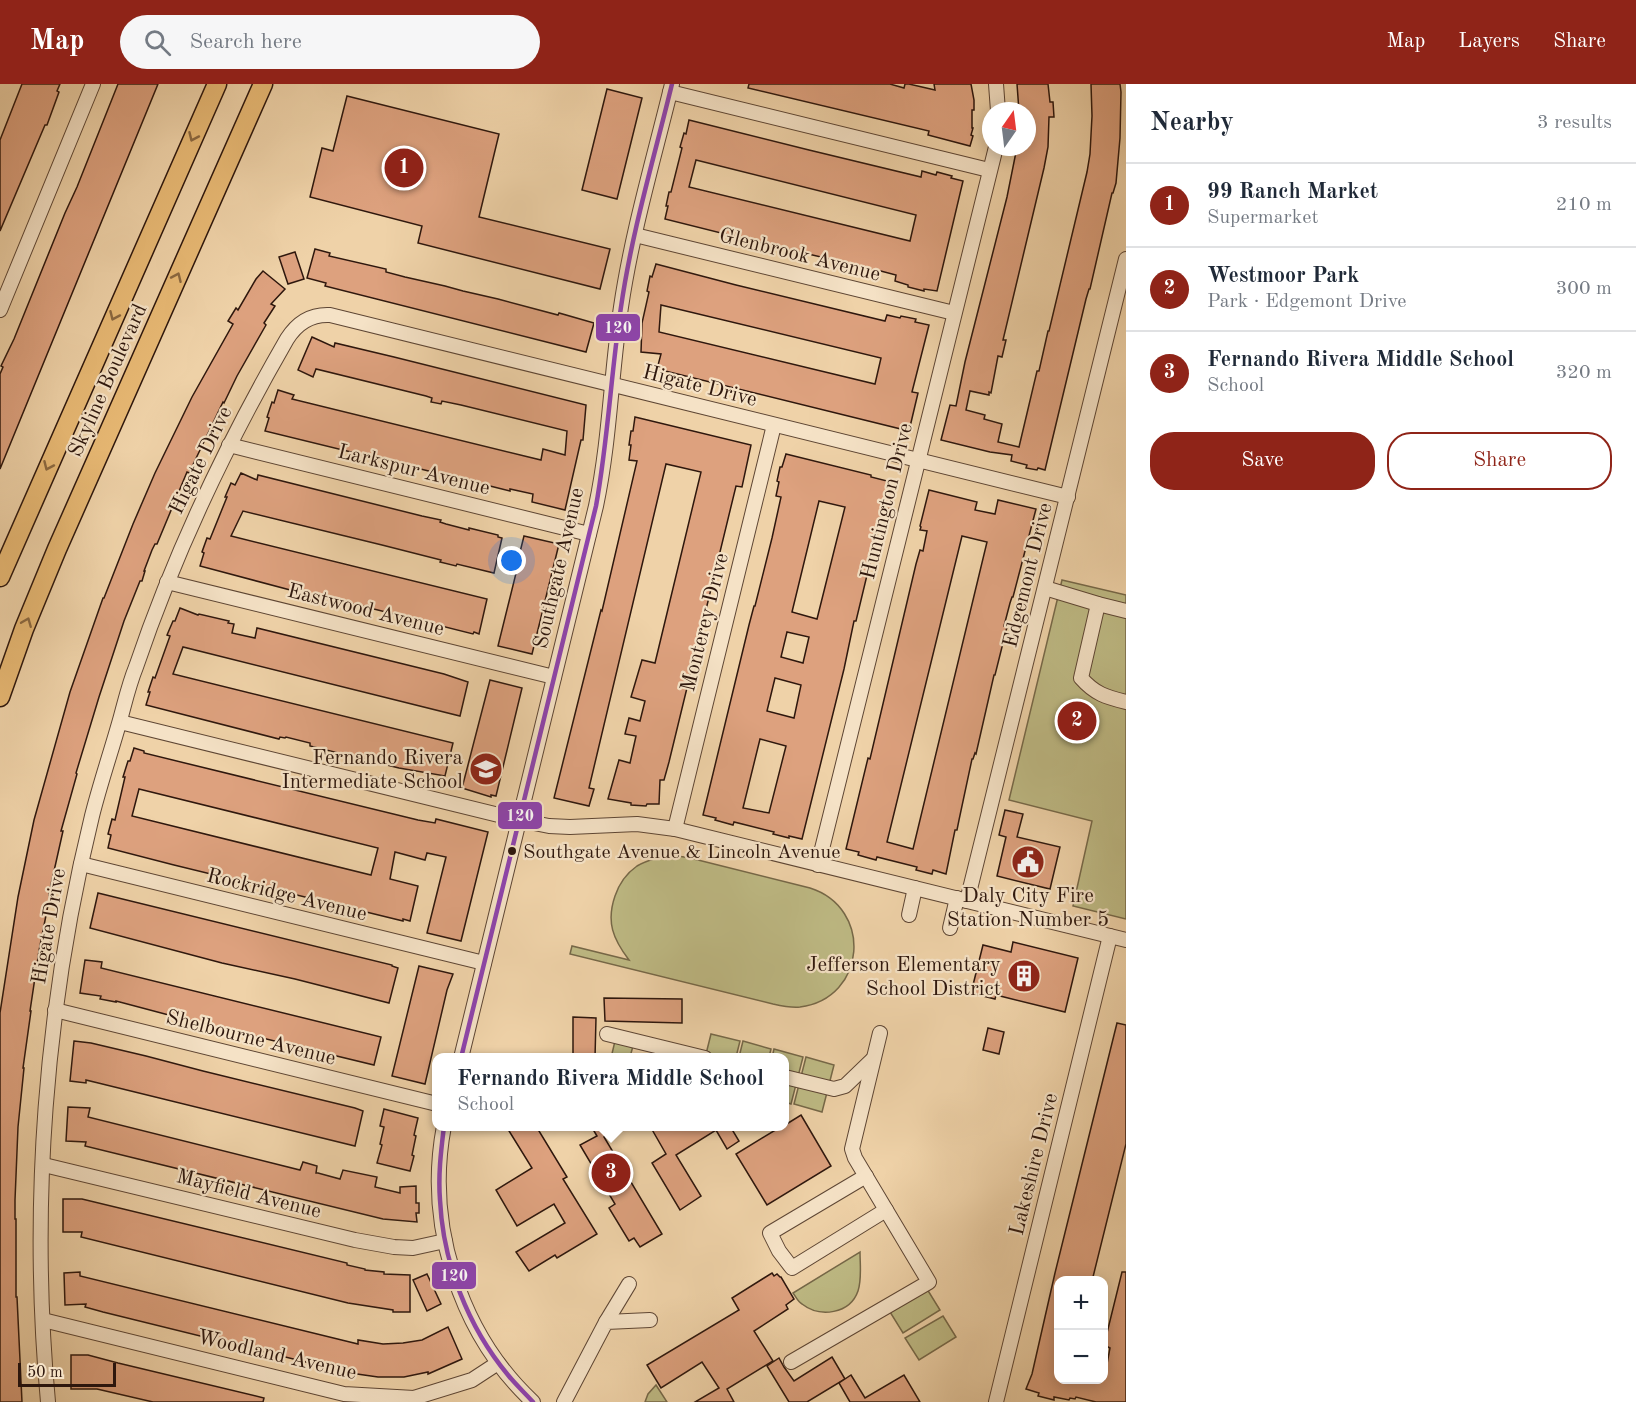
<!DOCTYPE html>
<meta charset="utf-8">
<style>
:root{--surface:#fff;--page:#f6f6f7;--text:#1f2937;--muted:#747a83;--line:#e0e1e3;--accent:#8f2418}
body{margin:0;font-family:"Old Standard TT",serif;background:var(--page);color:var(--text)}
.controls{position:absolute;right:18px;bottom:18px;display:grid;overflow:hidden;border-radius:12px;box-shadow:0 3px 15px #0003}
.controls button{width:54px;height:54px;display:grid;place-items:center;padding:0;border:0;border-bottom:2px solid var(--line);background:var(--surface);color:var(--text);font:30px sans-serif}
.compass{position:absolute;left:982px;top:18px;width:54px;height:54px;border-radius:50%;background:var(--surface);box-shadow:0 3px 15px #0003;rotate:14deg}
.scale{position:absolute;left:18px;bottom:15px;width:98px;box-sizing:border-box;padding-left:6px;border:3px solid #2e170d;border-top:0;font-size:16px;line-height:21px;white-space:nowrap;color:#2e170d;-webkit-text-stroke:4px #f5e2c6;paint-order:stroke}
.you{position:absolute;left:512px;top:477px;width:21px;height:21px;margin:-15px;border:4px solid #fff;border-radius:50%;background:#1a73e8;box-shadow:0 0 0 9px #1a73e833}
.badge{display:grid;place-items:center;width:39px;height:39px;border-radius:50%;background:var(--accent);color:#fff;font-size:20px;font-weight:700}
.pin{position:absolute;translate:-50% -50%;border:3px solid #fff;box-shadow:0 2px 6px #0006}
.popup{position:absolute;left:432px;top:969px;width:357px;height:78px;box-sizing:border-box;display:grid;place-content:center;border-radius:12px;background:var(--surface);filter:drop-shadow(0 2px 4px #0005);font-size:20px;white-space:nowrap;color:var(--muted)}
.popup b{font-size:22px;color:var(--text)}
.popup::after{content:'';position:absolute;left:50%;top:100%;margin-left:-12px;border:12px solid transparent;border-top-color:var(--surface)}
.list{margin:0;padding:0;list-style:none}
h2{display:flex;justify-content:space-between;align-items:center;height:78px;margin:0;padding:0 24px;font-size:26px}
h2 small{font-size:20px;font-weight:400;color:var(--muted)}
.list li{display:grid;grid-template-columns:39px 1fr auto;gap:18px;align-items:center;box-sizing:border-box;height:84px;padding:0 24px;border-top:2px solid var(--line)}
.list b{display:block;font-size:22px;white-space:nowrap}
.list p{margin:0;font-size:20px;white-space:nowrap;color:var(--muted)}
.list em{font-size:20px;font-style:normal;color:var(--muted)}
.actions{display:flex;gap:12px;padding:18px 24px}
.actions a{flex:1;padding:14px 0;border:2px solid var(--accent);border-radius:24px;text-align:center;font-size:21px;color:var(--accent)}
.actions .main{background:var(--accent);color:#fff}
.icon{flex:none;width:33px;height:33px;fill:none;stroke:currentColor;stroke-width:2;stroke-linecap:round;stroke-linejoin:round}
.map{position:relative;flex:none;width:1126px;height:1318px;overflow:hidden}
header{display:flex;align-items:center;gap:36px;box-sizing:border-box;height:84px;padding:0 30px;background:var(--accent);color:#fff}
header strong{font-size:28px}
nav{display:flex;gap:33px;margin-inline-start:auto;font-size:21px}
.search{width:420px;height:54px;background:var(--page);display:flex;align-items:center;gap:15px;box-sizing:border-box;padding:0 21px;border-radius:33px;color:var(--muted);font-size:22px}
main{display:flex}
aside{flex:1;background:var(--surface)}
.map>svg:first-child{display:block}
.green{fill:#beba84;stroke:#766848;stroke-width:1.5}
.building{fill:#dda17e;stroke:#2e170d;stroke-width:1.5;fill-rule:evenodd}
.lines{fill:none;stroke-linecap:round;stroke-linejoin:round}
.minor-casing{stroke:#5e4634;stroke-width:16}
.major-casing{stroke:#2e170d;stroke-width:21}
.minor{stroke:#f5e2c6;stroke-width:14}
.major{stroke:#e8b974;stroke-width:18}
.bus-1-casing{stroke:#f5e2c6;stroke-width:9}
.bus-1{stroke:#8e44ad;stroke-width:4.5}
.oneway{stroke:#8b6840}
.bus-dot{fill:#2e170d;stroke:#f5e2c6;stroke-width:2}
.labels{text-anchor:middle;stroke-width:4.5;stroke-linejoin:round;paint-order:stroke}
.bus-label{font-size:20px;fill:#2e170d;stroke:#f5e2c6;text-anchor:start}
.street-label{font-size:21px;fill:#2e170d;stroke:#f5e2c6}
.poi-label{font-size:21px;fill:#2e170d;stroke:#f5e2c6;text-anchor:end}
.line-badge{stroke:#f5e2c6;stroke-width:2}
.badge-label{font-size:16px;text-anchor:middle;font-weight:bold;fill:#fff}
</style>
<header>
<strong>Map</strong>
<div class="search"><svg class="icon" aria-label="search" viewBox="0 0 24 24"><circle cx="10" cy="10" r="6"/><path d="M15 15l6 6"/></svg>Search here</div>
<nav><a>Map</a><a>Layers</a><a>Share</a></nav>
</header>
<main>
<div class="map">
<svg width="1126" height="1318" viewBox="0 0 1126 1318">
<rect width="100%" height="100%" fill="#efd2a8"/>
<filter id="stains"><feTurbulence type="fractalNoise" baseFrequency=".00333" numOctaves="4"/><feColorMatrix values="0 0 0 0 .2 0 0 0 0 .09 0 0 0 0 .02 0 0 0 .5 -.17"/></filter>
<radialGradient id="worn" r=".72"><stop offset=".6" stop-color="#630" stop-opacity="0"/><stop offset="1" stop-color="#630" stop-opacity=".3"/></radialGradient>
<g class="green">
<polygon points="1062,496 1126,511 1126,835 1073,822 1092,737 1009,716"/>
<path d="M663 772H678L690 774 810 804C873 824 867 914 800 923 791 924 782 922 773 920L570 870 572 862 629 876C613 855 606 838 615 812 619 800 627 789 637 782 645 777 654 775 663 772Z"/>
<polygon points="711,950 740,957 736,973 705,974"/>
<polygon points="615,957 633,962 630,973 611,974"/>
<polygon points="743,957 771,965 769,973 739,973"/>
<polygon points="774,965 803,973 791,1020 785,1018 785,974 772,974"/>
<polygon points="806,973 834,981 822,1028 794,1020"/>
<path d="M860 1168C860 1181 862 1195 858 1207 850 1230 820 1234 802 1220 798 1218 796 1213 793 1209Z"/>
<polygon points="927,1205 940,1226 903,1249 890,1228"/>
<polygon points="943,1232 956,1253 919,1276 905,1254"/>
<polygon points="656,1301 667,1318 645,1318 648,1310"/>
</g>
<g class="building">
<polygon points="22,0 60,0 57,7 59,8 47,41 45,41 0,147 0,56"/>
<polygon points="118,0 158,0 0,385 0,290 3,283 1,282 14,255 65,129 77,103"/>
<polygon points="749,0 890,0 904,4 905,0 909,0 935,6 934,0 971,0 974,16 974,26 972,26 972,44 973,44 971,51 973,52 970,62 928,51 929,47 748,4"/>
<polygon points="1017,0 1048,0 1050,18 1053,18 1054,33 1049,33 1048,63 1044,84 1003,256 1006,256 1002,273 998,272 991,309 989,308 989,311 970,307 966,326 985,331 984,335 1002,340 998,358 1019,363 1037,287 1039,287 1048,247 1049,247 1087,88 1090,70 1092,32 1091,0 1120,0 1121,8 1120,54 1116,99 1113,109 1112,109 1090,205 1089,205 1086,215 1045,386 1038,384 1037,386 1026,384 1027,381 1011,377 1012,371 990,368 941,356 950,321 956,322 965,278 1007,113 1017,63 1027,63 1027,27 1019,27"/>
<polygon points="607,5 642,14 617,115 582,106"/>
<polygon points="347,12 499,50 479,133 610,165 600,205 418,159 422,142 310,113 322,64 333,67"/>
<path d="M689 36 809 66 921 93 922 87 936 91 937 88 952 92 951 94 963 97 937 207 924 205V207L908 203V201L895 197 896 191 877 186V188L847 180V179L765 160 665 135 668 122H666L669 108H671L682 64 680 63 684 49 686 50ZM696 76 916 131 910 157 689 103Z"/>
<polygon points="315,165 330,169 329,172 386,185 386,188 405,193 445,202 463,207 498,215 558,231 559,229 594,239 586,268 325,202 326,199 307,194"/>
<polygon points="295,168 304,195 288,200 279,173"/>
<path d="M656 180 736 201 885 237 887 231 900 234 901 232 916 235 915 238 929 241 912 308 918 309 909 347 657 285 661 270 641 268 642 239 649 208 647 207 650 192 652 193ZM661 221 881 274 875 300 659 248Z"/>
<polygon points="263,187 285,205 271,220 275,222 264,239 266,241 237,292 224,319 223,318 189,389 187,388 157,460 155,460 152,466 144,487 145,487 142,497 140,497 124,537 99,613 76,689 77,690 61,747 63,747 50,805 49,811 50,811 39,867 30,927 31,927 23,984 24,984 18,1043 15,1116 15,1135 16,1135 16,1213 17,1213 22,1318 0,1318 0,929 18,813 34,736 70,608 103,514 104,514 133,440 155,389 192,313 233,240 228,237 236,224 238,226 256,195"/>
<polygon points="312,253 334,263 335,259 394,273 586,321 583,356 581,356 565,426 532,418 533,410 510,405 510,407 490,402 265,347 269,334 267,333 272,318 274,319 278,306 294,311 292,315 541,376 543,365 565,371 567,347 461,321 442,317 441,320 431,318 432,314 426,312 316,285 313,293 298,286"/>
<polygon points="635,333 751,361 742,403 736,402 669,678 664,696 660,696 659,720 647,720 646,722 631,721 631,719 608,715 619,676 630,679 636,652 625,650 629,634 640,637 645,617 631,613 642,576 655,579 701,388 666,380 589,704 594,705 589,722 554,714 601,526 602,527 637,377 629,376 631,361 629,361 631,347 633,347"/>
<path d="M786 370 871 391V393L895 399 891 426 889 425 886 438 880 437 856 537H854L844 585 802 755 789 752V754L773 750 774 748 734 738 733 741 715 736 716 734 703 731 749 541 754 522H755L772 454 781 413 776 412 779 398 777 397 780 383H782ZM819 417 845 423 817 535 792 528ZM787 548 809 553 803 579 781 573ZM775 594 801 601 794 634 767 627ZM760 655 786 662 769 729 743 724Z"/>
<polygon points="241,389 257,396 258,391 422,432 441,436 440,438 446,440 469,446 469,444 498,451 498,453 502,454 494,489 457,480 456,482 440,478 441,476 382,461 243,427 231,452 487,515 479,550 474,548 473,550 354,520 294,507 200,482 204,469 202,468 207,454 210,455 227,413 225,413 231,399 235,401"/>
<path d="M929 406 977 418 975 426 995 430 998 416 1036 425 1013 513H1012L1010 519 1004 542 1007 543 995 591H994L976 670 975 669 973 675H972L959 736 957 746H955L946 790 933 786 932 790 916 786 917 783 877 773 876 776 858 771 859 768 846 765 868 674 870 675 916 480 920 466 923 467 927 447 920 446 921 443 920 442ZM962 452 987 458 913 765 887 758Z"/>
<polygon points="524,452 559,460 532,570 498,562 521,469 520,468"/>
<polygon points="180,524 198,531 199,530 229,537 228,539 234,540 232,549 255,554 257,544 444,590 468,598 460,632 183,563 173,590 453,659 445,692 399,684 310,662 310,659 286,653 285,654 280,653 279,655 146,621 150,608 148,608 153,593 155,594 170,552 167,551 173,537 175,537"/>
<polygon points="490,596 522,604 496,712 491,711 491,713 462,704"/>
<path d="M134 664 144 667V669L418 736 435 739 436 735 488 748 461 857 427 849 446 773 427 769 425 776 395 768 390 795 418 802 410 837 403 835V837L174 781 108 764 111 751 108 750 112 735 115 736 125 693H123L128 677H130ZM139 705 378 764 371 791 132 732Z"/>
<polygon points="1005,726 1023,730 1017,753 1060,763 1050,805 997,792 1006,753 999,751"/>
<polygon points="98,809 392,881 392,882 398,884 389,919 295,895 222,879 90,844"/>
<polygon points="1013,858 1078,874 1065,928 996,911 995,915 971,909 983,861 1011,868"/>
<polygon points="85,876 102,878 101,884 381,953 374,981 180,934 116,917 116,918 100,915 101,912 80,909"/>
<polygon points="419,882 453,890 447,906 425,1000 392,992"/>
<polygon points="604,914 682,915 682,939 605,937"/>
<polygon points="573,933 596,934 595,974 573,974"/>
<polygon points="1117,939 1126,941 1126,1060 1092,1197 1059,1197 1059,1296 1104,1296 1110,1264 1104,1261 1122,1188 1126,1188 1126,1318 1096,1318 1076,1313 1075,1315 1070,1314 1069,1316 1054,1313 1054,1316 1038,1312 1039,1309 1026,1305 1032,1290 1055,1189"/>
<polygon points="988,944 1004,948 999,970 983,966"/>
<polygon points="74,957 91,959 146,972 203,987 355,1024 363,1027 355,1062 86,996 86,999 70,997"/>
<polygon points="68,1023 90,1024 88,1033 300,1086 303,1078 317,1082 316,1089 318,1089 340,1095 343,1086 377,1093 375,1103 400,1109 400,1103 416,1102 416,1119 419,1119 419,1129 416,1129 417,1138 383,1135 85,1062 86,1058 66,1057"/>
<polygon points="384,1025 418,1034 414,1051 416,1052 412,1071 414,1072 410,1087 377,1079 382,1061 380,1060 384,1043 380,1042"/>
<polygon points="801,1031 831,1082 767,1121 736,1070 782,1042 785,1042 785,1041"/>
<polygon points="506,1042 536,1042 567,1093 563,1095 597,1150 557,1174 555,1171 529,1187 516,1168 565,1139 554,1120 517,1142 496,1106 532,1084"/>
<polygon points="591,1042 622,1042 604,1053 662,1150 640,1163 634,1154 629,1157 609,1124 615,1120 580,1061 597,1052"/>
<polygon points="650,1042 730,1042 739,1057 727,1065 716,1046 676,1071 701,1112 680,1126 652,1079 666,1070"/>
<polygon points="63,1115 82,1115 347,1179 347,1181 365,1185 365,1186 384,1188 384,1190 410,1191 410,1228 393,1228 393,1226 348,1219 81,1153 82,1148 63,1148"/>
<polygon points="80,1188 80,1192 358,1260 358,1256 383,1260 403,1259 422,1256 448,1243 462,1275 428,1290 428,1288 404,1293 378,1293 350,1289 103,1228 85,1223 86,1220 65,1221 64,1189"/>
<polygon points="772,1189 774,1192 777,1190 780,1193 781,1193 794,1215 786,1221 788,1225 754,1247 773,1277 727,1305 734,1318 695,1318 719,1304 702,1278 661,1304 647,1281 739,1226 732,1214"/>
<polygon points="427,1190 441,1220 427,1227 413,1196"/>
<polygon points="71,1271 88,1271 118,1279 264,1314 263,1318 153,1318 97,1305 71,1305"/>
<polygon points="832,1273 845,1295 807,1318 789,1318 767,1282 779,1274 784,1283 794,1297"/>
<polygon points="851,1291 865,1314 904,1291 920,1318 850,1318 839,1299"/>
</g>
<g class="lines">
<defs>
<g id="minor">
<polyline points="996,0 998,27"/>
<polyline points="670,8 989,86"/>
<polyline points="635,151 954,229"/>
<polyline points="0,226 93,0"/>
<polyline points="229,361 589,450"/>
<polyline points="167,498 554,593"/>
<polyline points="1045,504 1098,520 1126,527"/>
<path d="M1098 520 1081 594C1095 610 1106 613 1126 618"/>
<polyline points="120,638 519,736 549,742 570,743 637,740 675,745 1126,856"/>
<polyline points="675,745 774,341"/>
<polyline points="81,780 484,879"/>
<polyline points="818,781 996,63"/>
<polyline points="967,817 1126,175"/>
<polyline points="909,831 915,804"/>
<polyline points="950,844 957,814"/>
<polyline points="55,926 437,1020"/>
<polyline points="607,950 705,974"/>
<path d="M461 974 596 422C610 356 611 289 621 223 632 148 654 74 672 0"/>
<polyline points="785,993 834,1005 845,1002 872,976"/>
<path d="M444 1042C425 1141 460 1250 533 1318"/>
<polyline points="44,1081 355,1156 394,1163 413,1164 445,1157"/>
<polyline points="866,1092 770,1149 779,1167 792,1184 886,1126"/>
<polyline points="43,1236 344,1310 414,1314 472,1296 498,1279"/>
<polyline points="606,1238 629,1200"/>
<polyline points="791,1278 929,1198 855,1074 852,1065 880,949"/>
<path d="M48 1318C30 1123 45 923 92 732 100 700 111 668 120 636 125 618 129 600 136 583 175 468 227 359 287 255 297 239 311 230 330 231L1068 413"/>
<polyline points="564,1318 606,1238 650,1236"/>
<polyline points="996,1318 1110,852"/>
</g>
<g id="major">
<polyline points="0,493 217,0"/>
<polyline points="0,613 24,545 57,465 263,0"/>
</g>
</defs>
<use href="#minor" class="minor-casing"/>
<use href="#major" class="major-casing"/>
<use href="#minor" class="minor"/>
<use href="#major" class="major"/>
<defs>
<g id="bus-1">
<path d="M461 974 596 422C608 356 611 289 621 223 632 147 654 74 672 0"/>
<path d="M444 1042C441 1067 438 1091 440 1116 443 1179 468 1243 508 1291 515 1300 525 1309 533 1318"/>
</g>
</defs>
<use href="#bus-1" class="bus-1-casing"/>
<use href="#bus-1" class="bus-1"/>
</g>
<defs><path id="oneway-chevron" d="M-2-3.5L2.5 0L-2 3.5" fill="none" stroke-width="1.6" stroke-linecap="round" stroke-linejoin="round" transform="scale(1.5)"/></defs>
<g class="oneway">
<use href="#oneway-chevron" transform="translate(193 53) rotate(114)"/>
<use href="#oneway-chevron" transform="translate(177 193) rotate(-66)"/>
<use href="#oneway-chevron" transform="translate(114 232) rotate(114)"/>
<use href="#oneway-chevron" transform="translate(48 382) rotate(114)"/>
<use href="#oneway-chevron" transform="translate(27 538) rotate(-68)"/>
</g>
<defs>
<symbol id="school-disc" viewBox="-11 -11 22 22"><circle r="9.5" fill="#8f2418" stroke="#f5e2c6"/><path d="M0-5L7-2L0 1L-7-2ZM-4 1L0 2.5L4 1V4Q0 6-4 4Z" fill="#fff"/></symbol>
<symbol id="civic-disc" viewBox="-11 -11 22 22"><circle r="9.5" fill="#8f2418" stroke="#f5e2c6"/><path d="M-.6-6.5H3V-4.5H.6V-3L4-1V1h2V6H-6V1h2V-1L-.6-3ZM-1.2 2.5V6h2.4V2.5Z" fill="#fff"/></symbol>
<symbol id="building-disc" viewBox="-11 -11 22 22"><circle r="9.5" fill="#8f2418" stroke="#f5e2c6"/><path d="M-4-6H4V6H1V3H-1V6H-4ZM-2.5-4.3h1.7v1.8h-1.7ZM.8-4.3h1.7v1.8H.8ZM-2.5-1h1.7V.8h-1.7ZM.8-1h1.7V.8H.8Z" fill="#fff"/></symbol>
</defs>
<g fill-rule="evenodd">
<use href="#school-disc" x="467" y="666" width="38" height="38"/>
<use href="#civic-disc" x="1009" y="759" width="38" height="38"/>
<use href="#building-disc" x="1005" y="873" width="38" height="38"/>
</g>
<circle class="bus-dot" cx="512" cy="767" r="5"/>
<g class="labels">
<g class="bus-label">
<text x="523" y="774">Southgate Avenue &amp; Lincoln Avenue</text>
</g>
<g class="street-label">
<text transform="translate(800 170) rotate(14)" y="7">Glenbrook Avenue</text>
<text transform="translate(107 296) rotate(-66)" y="7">Skyline Boulevard</text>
<text transform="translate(700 301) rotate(14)" y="7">Higate Drive</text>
<text transform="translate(200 376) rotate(-64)" y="7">Higate Drive</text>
<text transform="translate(414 385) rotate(14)" y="7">Larkspur Avenue</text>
<text transform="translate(886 417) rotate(-76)" y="7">Huntington Drive</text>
<text transform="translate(558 484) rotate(-77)" y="7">Southgate Avenue</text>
<text transform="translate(1027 491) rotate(-76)" y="7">Edgemont Drive</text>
<text transform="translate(366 525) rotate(14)" y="7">Eastwood Avenue</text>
<text transform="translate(704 538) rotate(-76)" y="7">Monterey Drive</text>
<text transform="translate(287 810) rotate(14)" y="7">Rockridge Avenue</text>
<text transform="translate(48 842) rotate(-80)" y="7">Higate Drive</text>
<text transform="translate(251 953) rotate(14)" y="7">Shelbourne Avenue</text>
<text transform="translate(1033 1080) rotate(-76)" y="7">Lakeshire Drive</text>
<text transform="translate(249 1109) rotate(14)" y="7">Mayfield Avenue</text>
<text transform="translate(277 1270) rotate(13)" y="7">Woodland Avenue</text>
</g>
<g class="poi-label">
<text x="463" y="680">Fernando Rivera<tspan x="463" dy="24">Intermediate School</tspan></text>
<text x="1028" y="818" text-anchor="middle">Daly City Fire<tspan x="1028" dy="24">Station Number 5</tspan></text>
<text x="1001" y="887">Jefferson Elementary<tspan x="1001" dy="24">School District</tspan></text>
</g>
</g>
<g class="line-badge">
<rect x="595" y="229" width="46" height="29" rx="6" fill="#8e44ad"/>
<rect x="497" y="717" width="46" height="29" rx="6" fill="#8e44ad"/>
<rect x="431" y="1177" width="46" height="29" rx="6" fill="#8e44ad"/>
</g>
<g class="badge-label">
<text x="618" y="249">120</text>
<text x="520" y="737">120</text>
<text x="454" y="1197">120</text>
</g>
<rect width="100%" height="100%" filter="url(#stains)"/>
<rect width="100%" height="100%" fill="url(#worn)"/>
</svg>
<div class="controls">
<button>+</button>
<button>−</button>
</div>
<svg class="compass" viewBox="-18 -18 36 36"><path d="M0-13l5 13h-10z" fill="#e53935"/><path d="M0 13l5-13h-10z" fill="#747a83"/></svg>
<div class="scale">50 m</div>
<div class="you"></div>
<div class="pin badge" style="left:404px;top:84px">1</div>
<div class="pin badge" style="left:1077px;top:637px">2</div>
<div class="pin badge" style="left:611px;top:1089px">3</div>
<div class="popup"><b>Fernando Rivera Middle School</b>School</div>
</div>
<aside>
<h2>Nearby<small>3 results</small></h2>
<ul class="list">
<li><span class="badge">1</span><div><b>99 Ranch Market</b><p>Supermarket</p></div><em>210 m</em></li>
<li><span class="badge">2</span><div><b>Westmoor Park</b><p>Park · Edgemont Drive</p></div><em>300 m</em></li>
<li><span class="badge">3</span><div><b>Fernando Rivera Middle School</b><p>School</p></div><em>320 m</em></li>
</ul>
<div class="actions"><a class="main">Save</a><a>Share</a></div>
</aside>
</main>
